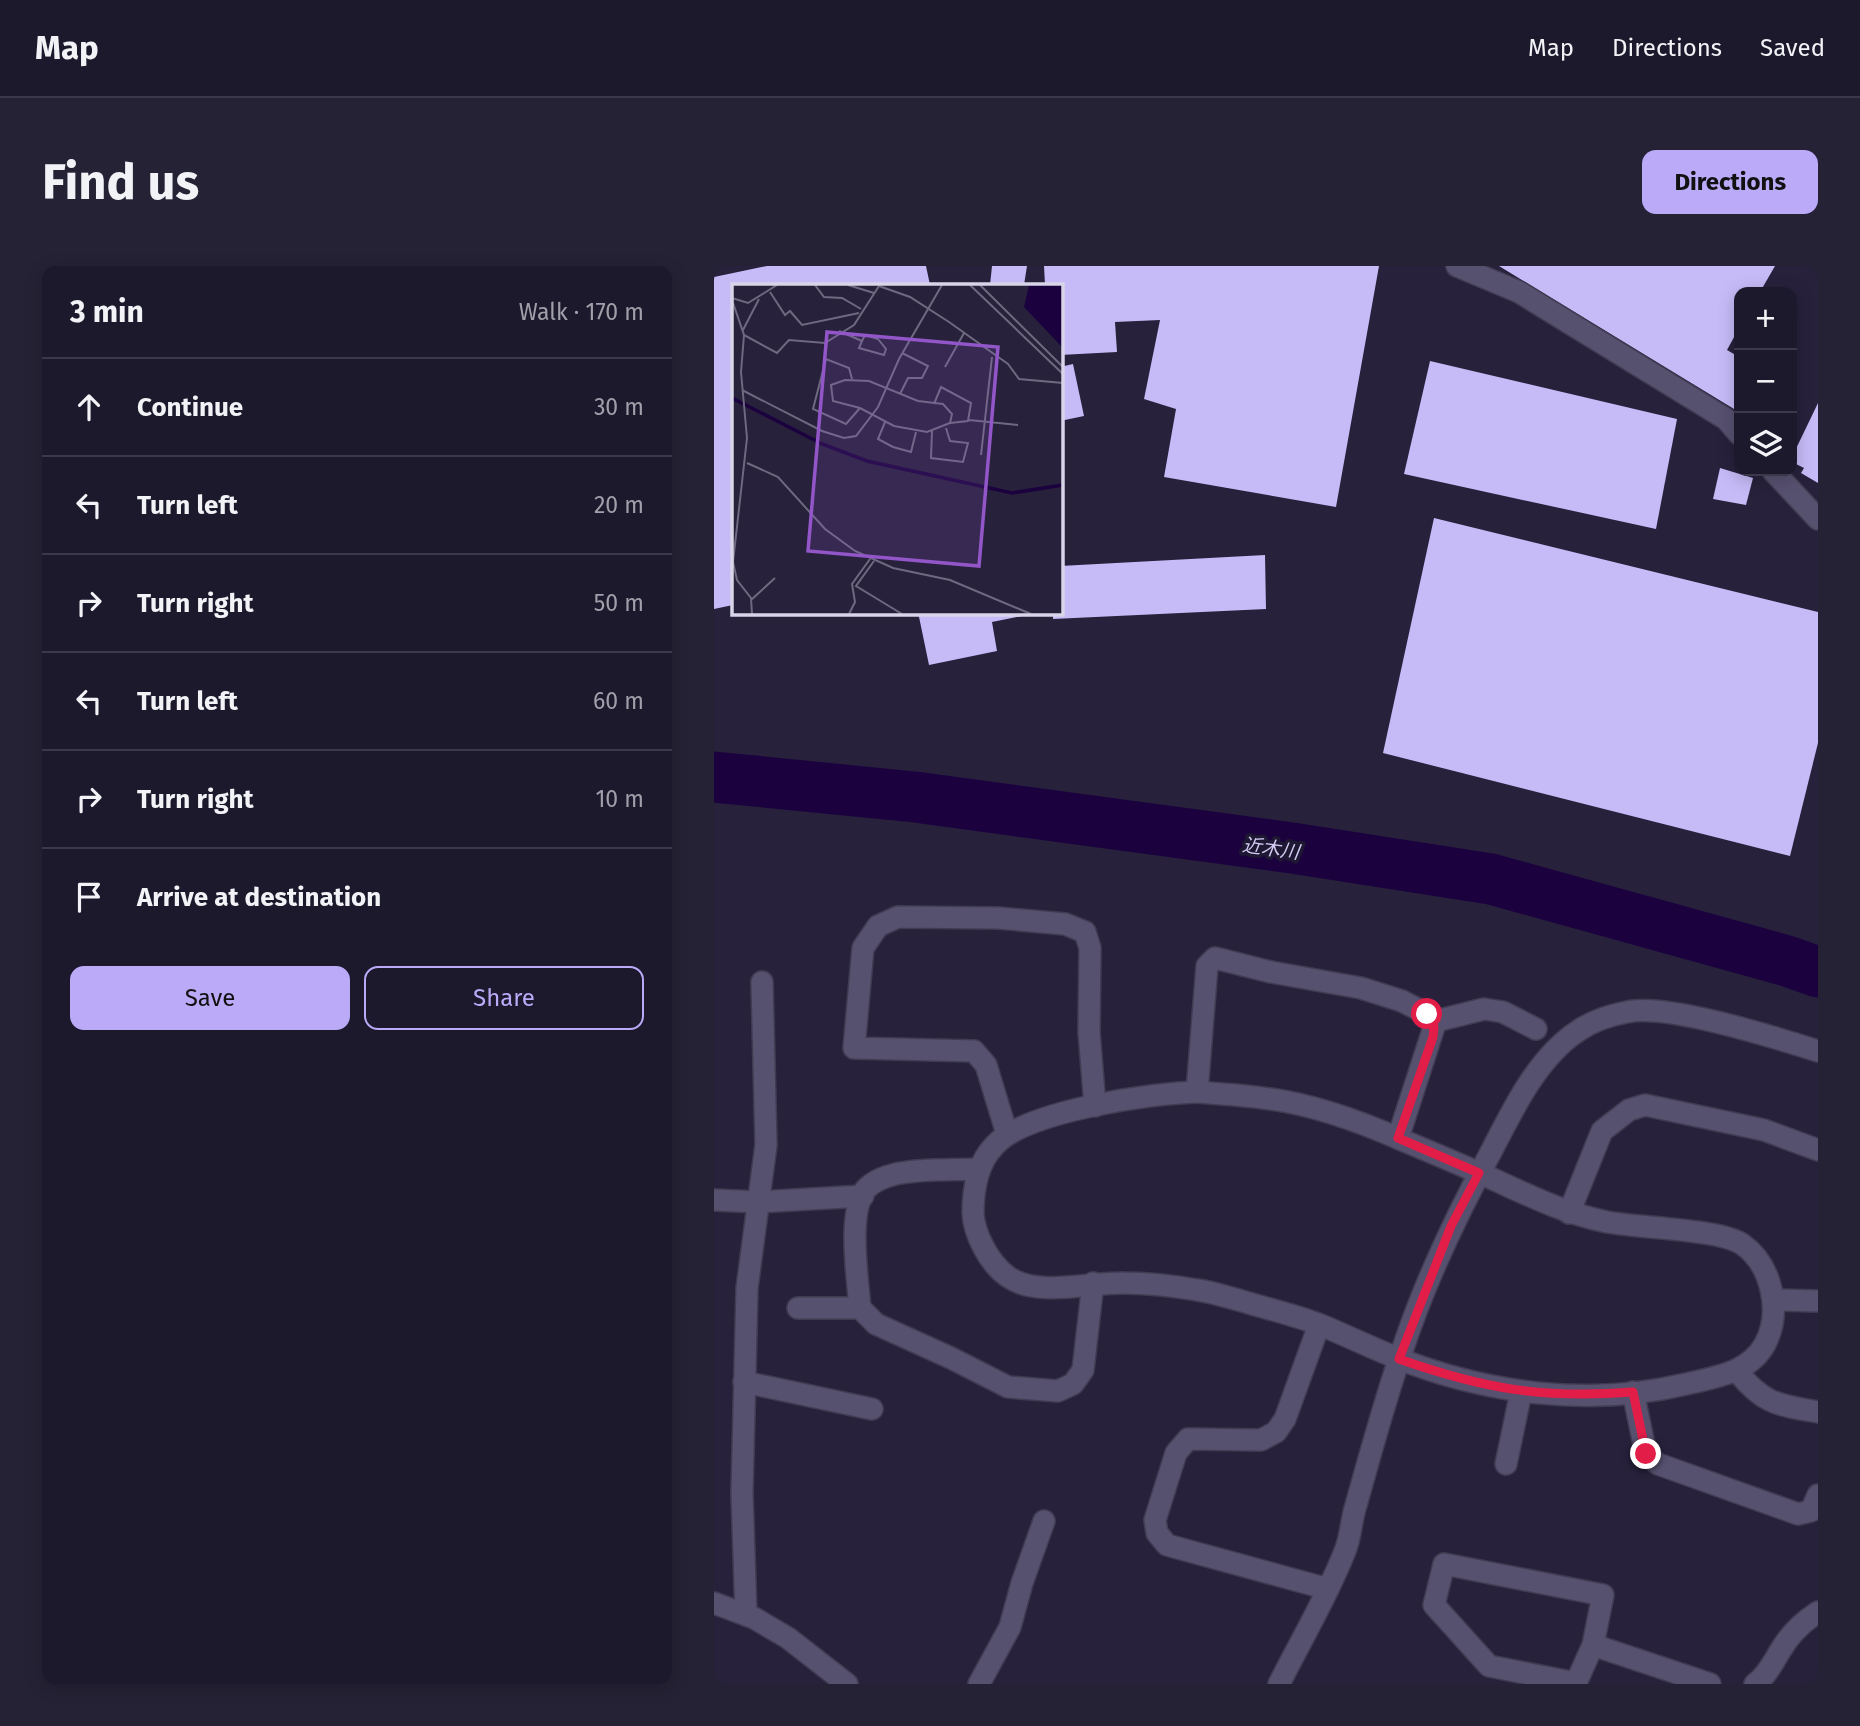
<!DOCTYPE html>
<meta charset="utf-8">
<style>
:root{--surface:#1d192d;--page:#252235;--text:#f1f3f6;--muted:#a0a0aa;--line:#3b3849;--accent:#baaaf7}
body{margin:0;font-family:"Fira Sans","Noto Sans JP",sans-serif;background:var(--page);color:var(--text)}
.controls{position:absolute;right:21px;top:21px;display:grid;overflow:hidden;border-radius:14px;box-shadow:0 4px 18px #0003}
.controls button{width:63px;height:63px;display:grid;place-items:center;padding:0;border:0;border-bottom:2px solid var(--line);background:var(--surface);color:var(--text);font:35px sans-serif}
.stop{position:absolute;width:21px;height:21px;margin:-16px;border:5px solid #e11d48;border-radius:50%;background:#fff}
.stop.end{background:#e11d48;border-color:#fff;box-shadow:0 2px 7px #0008}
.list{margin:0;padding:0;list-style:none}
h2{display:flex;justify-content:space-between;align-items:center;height:91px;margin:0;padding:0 28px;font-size:30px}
h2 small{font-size:23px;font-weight:400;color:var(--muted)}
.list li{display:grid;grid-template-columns:46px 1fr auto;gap:21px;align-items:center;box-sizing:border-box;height:98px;padding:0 28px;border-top:2px solid var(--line)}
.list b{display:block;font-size:26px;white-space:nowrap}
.list em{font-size:23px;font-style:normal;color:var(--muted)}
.actions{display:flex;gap:14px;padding:21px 28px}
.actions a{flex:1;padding:16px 0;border:2px solid var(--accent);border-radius:14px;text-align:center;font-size:24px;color:var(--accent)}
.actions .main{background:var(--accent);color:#111}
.icon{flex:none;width:38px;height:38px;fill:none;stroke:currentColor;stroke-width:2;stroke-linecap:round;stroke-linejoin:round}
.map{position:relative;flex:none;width:1104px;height:1418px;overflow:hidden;border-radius:14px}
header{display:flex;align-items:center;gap:42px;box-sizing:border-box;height:98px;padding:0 35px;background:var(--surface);border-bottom:2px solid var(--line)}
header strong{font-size:33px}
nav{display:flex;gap:38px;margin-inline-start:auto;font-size:24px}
.intro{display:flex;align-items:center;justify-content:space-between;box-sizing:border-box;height:168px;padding:0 42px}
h1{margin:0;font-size:49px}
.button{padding:18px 32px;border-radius:14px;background:var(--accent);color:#111;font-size:24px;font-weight:700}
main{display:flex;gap:42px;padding:0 42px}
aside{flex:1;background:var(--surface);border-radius:14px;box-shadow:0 4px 18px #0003}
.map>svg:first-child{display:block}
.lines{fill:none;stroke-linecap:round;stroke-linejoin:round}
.river{stroke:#1b023f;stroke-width:51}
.building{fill:#c6bbf7}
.minor-casing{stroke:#413b52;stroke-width:24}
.minor{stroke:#575170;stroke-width:21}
.route{stroke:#e11d48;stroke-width:9}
.labels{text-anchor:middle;stroke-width:7;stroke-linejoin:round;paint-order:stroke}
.water-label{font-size:19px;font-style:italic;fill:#d2cbf2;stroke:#1e1832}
.inset-river{fill:none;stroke:#1b023f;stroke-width:3.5}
.inset-road{fill:none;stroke:#6e6981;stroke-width:2}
.view{fill:#9256c9;fill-opacity:0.15;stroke:#9256c9;stroke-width:3.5}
.inset-edge{fill:none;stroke:#d8d5e8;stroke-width:3.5}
</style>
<header>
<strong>Map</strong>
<nav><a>Map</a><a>Directions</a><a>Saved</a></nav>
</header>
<div class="intro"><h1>Find us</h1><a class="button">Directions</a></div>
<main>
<aside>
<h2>3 min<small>Walk · 170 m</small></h2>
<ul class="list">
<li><svg class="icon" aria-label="ahead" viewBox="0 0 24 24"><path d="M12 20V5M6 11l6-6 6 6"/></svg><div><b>Continue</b></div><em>30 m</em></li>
<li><svg class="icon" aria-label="left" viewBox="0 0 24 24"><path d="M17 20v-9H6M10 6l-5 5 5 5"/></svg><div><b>Turn left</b></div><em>20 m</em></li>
<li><svg class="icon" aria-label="right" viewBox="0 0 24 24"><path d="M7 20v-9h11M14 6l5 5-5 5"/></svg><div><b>Turn right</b></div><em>50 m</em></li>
<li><svg class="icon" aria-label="left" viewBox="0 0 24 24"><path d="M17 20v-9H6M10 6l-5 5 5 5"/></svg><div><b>Turn left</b></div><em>60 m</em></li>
<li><svg class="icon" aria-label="right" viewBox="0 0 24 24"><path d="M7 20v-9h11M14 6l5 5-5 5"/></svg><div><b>Turn right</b></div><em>10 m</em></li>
<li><svg class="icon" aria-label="arrive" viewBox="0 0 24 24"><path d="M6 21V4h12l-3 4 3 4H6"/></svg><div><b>Arrive at destination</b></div></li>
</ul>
<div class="actions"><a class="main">Save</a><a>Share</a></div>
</aside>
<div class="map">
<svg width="1104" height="1418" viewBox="0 0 1104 1418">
<rect width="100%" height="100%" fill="#27213c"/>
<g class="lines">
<polyline class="river" points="0,511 201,531 578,582 777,613 1073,695 1104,706"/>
</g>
<g class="building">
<polygon points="53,0 212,0 216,19 19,19 19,339 0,343 0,11"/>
<polygon points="278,0 313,0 310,19 276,19"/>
<polygon points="330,0 665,0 622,241 450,211 462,143 430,133 446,54 401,56 403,86 346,89 346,19 331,19"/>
<polygon points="785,0 1061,0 1046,26 1025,26 1025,62 1013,84 1025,91 1025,146"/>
<polygon points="716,95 963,153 942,263 690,208"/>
<polygon points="359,98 370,150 346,155 346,101"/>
<polygon points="1104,137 1104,217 1087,207 1090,202 1078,196 1078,191"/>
<polygon points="1006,202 1039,212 1032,239 999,233"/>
<polygon points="720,252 1104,346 1104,477 1076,590 669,487"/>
<polygon points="551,289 552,343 339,353 339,346 346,346 346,300"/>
<polygon points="204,346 318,346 318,348 278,356 283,385 215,399"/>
</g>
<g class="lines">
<defs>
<g id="minor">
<polyline points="743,0 805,26 1012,153 1025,168"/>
<polyline points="1059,205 1104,253"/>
<polyline points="718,756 770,743 789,746 822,763"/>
<path d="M483 826C507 828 532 829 556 833 601 839 647 856 688 874 719 887 750 900 781 914 818 931 853 948 893 956 925 962 1005 963 1028 978 1058 999 1068 1046 1051 1078 1035 1107 1002 1111 972 1118 876 1141 774 1128 683 1092 658 1082 633 1070 607 1059 581 1049 554 1043 528 1035 513 1031 498 1026 483 1024 460 1020 434 1017 410 1017 375 1016 322 1032 293 1010 275 997 260 968 259 947 259 922 263 897 281 879 312 845 438 827 483 826Z"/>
<polyline points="483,826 493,700 501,692 557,706 647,722 688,735 713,748 720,761 684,872"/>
<polyline points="293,868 272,799 260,785 140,782 149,682 164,660 184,651 284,652 351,658 371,666 376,682 375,766 381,840"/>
<path d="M264 903C241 904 217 903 194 906 181 907 164 912 154 921 132 940 144 1015 146 1042L162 1058 237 1092 294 1121 344 1125 359 1118 369 1104 379 1017"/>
<polyline points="0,934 45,936 149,930"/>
<polyline points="855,947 888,865 915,844 931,839 1050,864 1104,884"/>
<polyline points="1059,1034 1104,1035"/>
<polyline points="84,1042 146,1042"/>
<polyline points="605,1059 571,1153 562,1166 547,1174 474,1173 462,1187 441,1254 443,1267 453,1279 614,1323"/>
<path d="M1023 1105C1049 1138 1064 1139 1104 1146"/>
<polyline points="30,1116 158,1143"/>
<polyline points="919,1126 932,1188 944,1198 1084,1248 1097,1245 1104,1229"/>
<polyline points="792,1198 807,1126"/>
<polyline points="0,1337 40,1352 74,1372 133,1418"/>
<polyline points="32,1349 28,1227 33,1022 52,879 48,716"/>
<polyline points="879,1379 862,1417 775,1400 720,1339 730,1298 889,1329 879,1379 996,1418"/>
<polyline points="265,1418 296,1361 308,1317 330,1255"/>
<path d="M565 1418C587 1374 613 1331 631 1285 637 1271 637 1254 642 1239 657 1186 671 1133 689 1082 712 1013 743 948 778 884 799 843 824 791 864 765 878 755 897 749 913 746 952 737 1063 772 1104 785"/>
<path d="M1041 1418C1054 1409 1060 1394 1068 1382 1077 1367 1090 1355 1104 1346"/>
</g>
</defs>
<use href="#minor" class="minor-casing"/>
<use href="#minor" class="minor"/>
</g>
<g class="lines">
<path class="route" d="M713 748 720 761 719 771 684 872 765 907 737 960 685 1093C770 1123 829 1133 919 1126L932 1188"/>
</g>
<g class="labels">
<g class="water-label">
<text transform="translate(557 582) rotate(8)" y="7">近木川</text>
</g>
</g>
<g transform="translate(18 18)">
<rect width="331" height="331" fill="#27213c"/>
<path d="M297 1H331V64L292 23Z" fill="#1b023f"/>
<path class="inset-river" d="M0 114 90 160 135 177 280 209 331 201"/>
<path class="inset-road" d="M83 1 92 13 110 14 129 25M116 1 142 9M238 1 331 90M248 1 331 83M38 8 53 31 58 27 70 41 127 29M0 14 16 19 45 1M0 16 12 51 9 88 15 154 1 278 5 296 19 314 20 330M11 46 27 15M107 47 130 57 127 64 152 71 154 65 146 55 133 51 130 57M12 51 45 69 57 56 93 59 122 41 147 2 178 13 217 38 276 80 287 95 331 99M213 83 232 49M120 95 117 84 94 75 81 125 114 140 128 124M113 96 137 97 186 117 211 120 220 130 218 139 195 148 162 142 128 124 101 117 99 101ZM10 106 90 147 112 154 124 152 146 123 167 75 210 1M168 110 176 94H190L196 82 170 69M202 120 209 103 239 119 236 137 218 139M237 136 286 141M153 138 146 155 161 163 179 168 184 148M200 147 199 174 231 178 236 159 218 157 214 144M249 171 260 73M15 179 46 193 93 245 123 267 161 284 218 296 299 330M142 277 124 302 170 330M19 316 43 294M117 330 123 318 120 300 138 275"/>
<path class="view" d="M95 48 266 63 247 282 76 267Z"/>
<rect width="331" height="331" class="inset-edge"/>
</g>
</svg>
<div class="controls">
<button>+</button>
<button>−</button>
<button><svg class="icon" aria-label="layers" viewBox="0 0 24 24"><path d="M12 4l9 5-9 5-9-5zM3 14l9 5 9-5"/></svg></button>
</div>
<div class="stop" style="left:713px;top:748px"></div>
<div class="stop end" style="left:932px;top:1188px"></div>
</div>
</main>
